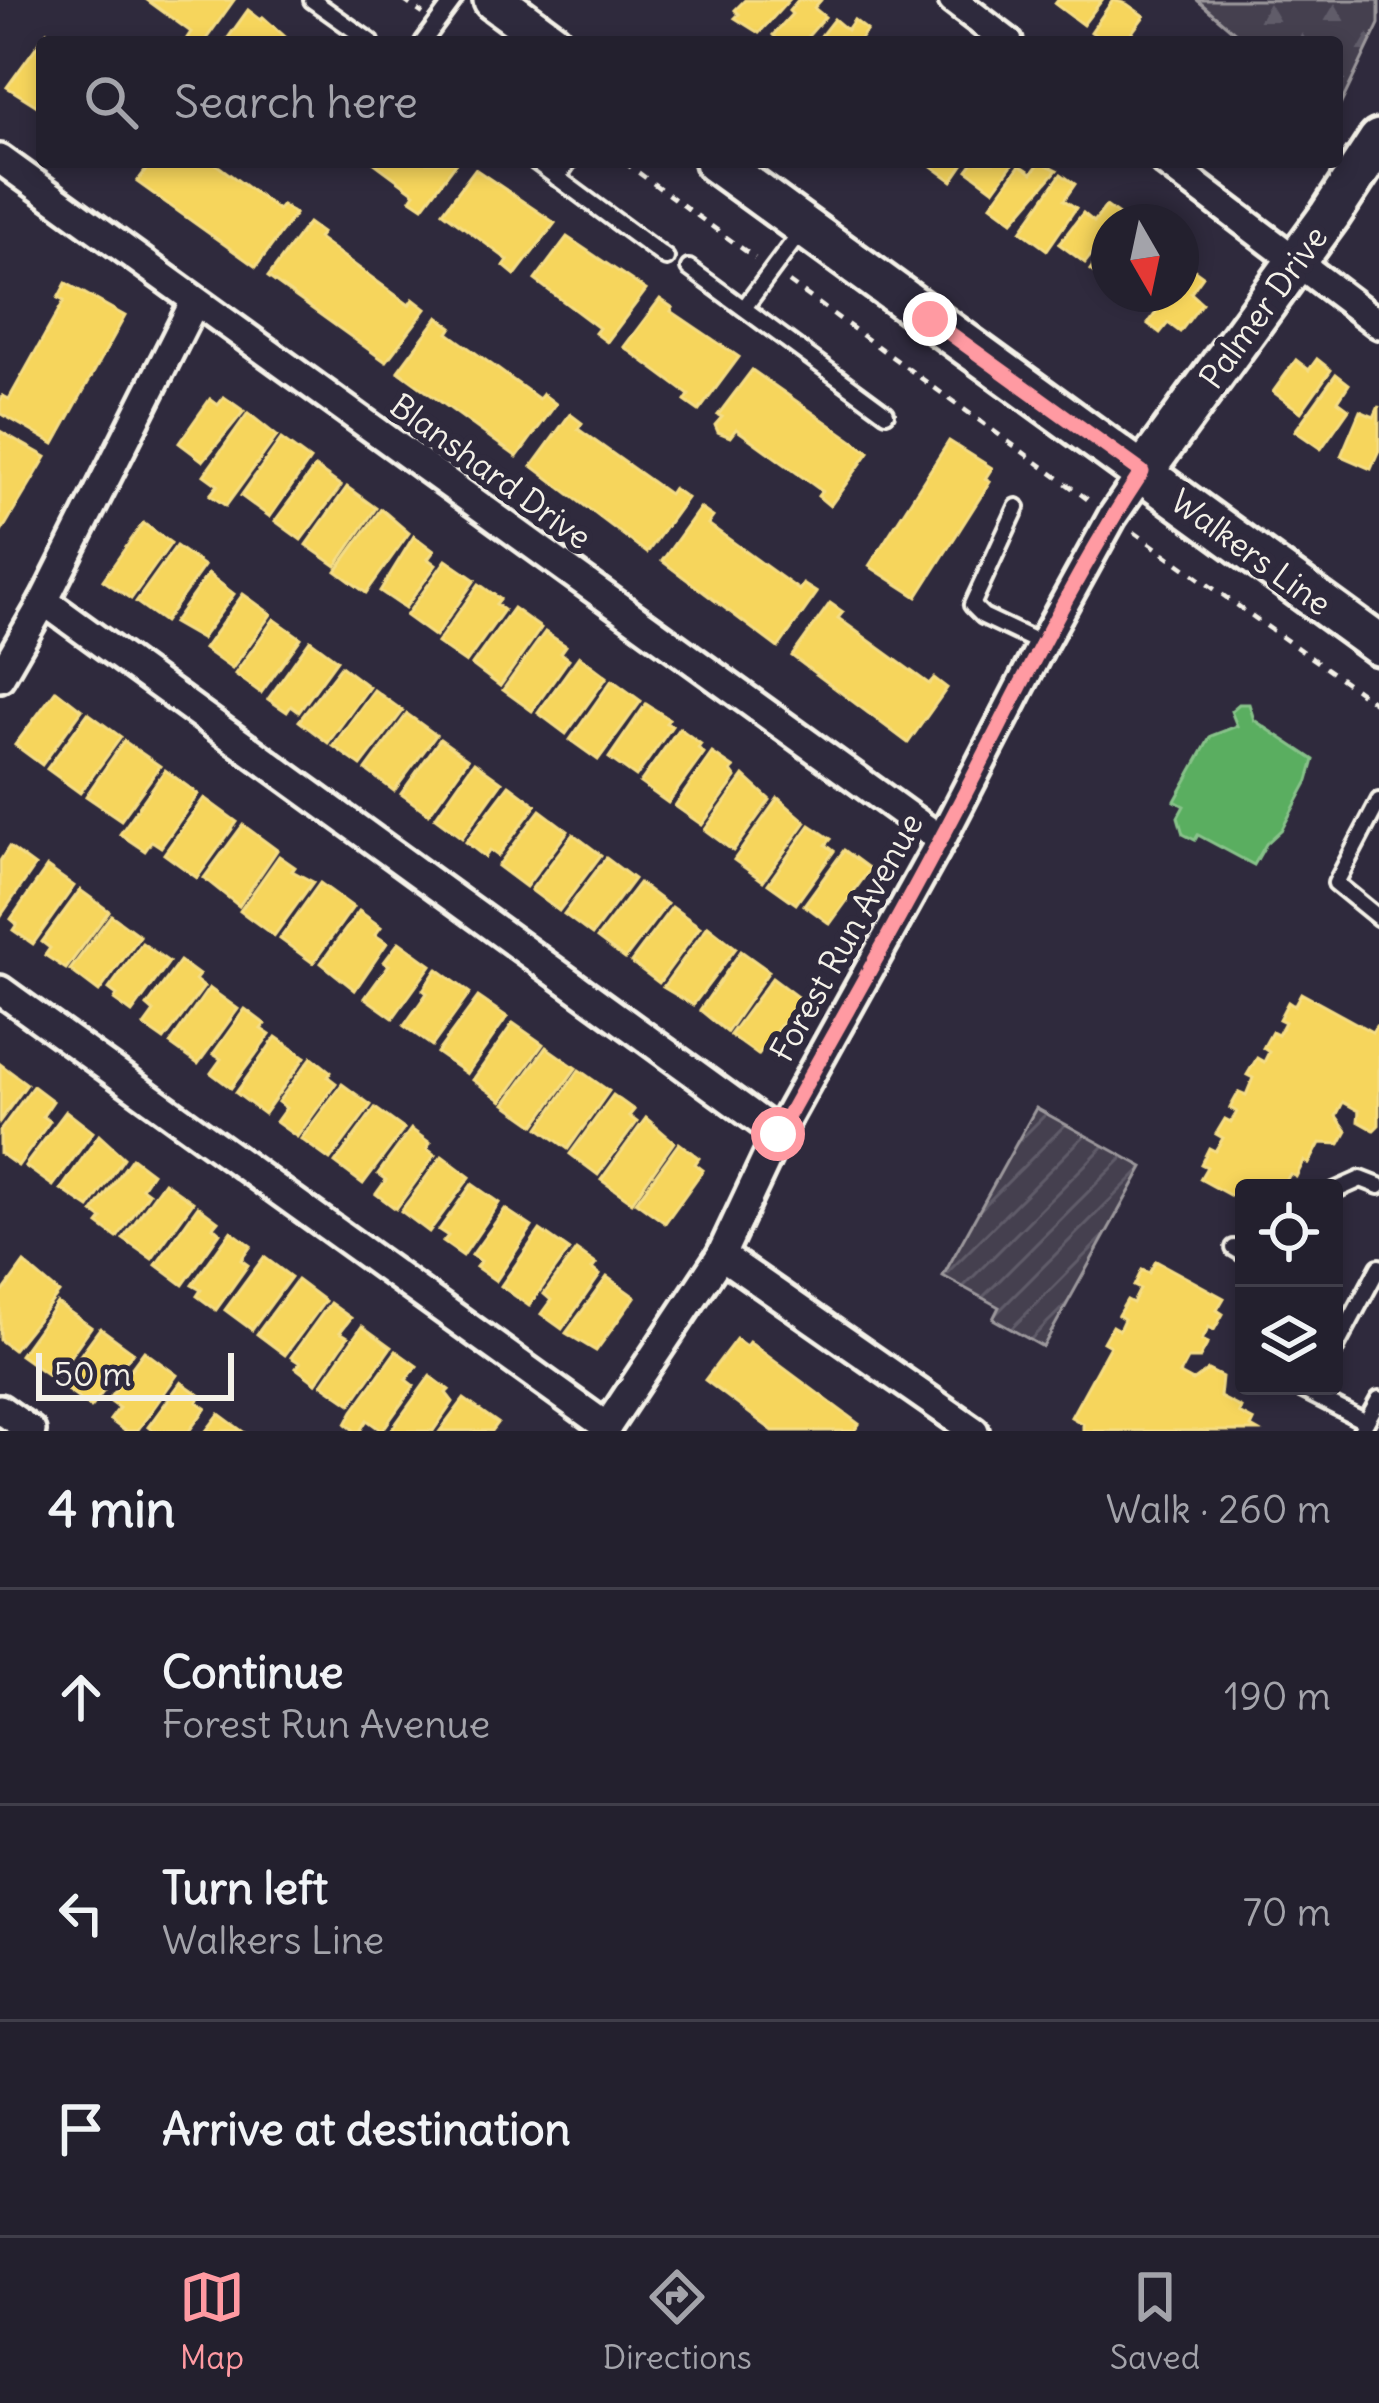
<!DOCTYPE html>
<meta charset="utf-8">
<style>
:root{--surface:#23202e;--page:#2f2d3a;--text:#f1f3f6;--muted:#a3a3aa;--line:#403e4a;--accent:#ff9aa2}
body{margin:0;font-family:Delius,sans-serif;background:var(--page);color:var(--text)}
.controls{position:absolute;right:36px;bottom:36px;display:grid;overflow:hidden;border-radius:12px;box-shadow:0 6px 18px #0003}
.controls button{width:108px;height:108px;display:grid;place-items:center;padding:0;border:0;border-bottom:3px solid var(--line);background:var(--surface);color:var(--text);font:60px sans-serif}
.compass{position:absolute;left:1091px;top:204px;width:108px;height:108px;border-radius:50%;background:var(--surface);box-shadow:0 6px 18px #0003;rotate:171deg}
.scale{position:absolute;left:36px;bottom:30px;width:198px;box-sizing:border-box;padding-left:12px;border:6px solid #f4f1e8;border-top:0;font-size:33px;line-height:42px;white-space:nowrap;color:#f4f1e8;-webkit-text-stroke:9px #2f2a3d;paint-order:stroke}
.stop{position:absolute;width:36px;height:36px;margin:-27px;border:9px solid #ff9aa2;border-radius:50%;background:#fff}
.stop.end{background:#ff9aa2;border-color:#fff;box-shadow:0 3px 12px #0008}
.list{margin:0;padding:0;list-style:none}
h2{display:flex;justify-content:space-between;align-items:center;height:156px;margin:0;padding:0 48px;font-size:51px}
h2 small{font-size:39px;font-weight:400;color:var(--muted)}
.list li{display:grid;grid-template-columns:78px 1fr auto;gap:36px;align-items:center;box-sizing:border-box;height:216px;padding:0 48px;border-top:3px solid var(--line)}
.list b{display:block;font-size:45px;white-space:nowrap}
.list p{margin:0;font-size:39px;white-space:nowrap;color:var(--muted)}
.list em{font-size:39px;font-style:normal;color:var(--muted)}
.icon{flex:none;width:66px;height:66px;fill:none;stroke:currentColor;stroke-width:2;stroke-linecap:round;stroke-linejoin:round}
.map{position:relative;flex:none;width:1379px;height:1431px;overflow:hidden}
.search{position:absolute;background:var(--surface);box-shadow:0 6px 18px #0003;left:36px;right:36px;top:36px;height:132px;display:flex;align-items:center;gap:30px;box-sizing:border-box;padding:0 42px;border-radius:12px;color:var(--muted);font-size:45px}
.sheet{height:804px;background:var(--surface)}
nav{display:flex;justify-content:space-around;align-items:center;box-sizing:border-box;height:168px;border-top:3px solid var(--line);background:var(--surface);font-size:33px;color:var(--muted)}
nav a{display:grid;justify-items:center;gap:6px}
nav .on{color:var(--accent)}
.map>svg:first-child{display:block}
.forest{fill:url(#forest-firs);stroke:#9c989c;stroke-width:3}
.garden{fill:url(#garden-furrows);stroke:#9c989c;stroke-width:3}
.homes{fill:#f6d55c;stroke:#f5dd86;stroke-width:3}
.public{fill:#5aae61;stroke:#88c28a;stroke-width:3}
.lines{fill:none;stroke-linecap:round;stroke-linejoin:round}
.lane-casing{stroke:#f4f1e8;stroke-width:22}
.street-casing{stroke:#f4f1e8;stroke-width:36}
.secondary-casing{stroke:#f4f1e8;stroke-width:48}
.path{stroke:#f4f1e8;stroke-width:4.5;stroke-dasharray:9 9;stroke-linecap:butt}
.lane{stroke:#2f2a3d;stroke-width:14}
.street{stroke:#2f2a3d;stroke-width:27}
.secondary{stroke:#2f2a3d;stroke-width:39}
.route{stroke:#ff9aa2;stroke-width:15}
.labels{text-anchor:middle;stroke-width:12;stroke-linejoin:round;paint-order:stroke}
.street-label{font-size:33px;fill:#f4f1e8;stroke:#2f2a3d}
</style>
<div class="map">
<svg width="1379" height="1431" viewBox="0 0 1379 1431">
<defs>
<pattern id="forest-firs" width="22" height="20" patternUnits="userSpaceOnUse" patternTransform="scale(3)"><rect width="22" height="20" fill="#454050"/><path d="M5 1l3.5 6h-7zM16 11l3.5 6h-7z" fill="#605c69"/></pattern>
<pattern id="garden-furrows" width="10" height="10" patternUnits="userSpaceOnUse" patternTransform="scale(3)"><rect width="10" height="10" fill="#454050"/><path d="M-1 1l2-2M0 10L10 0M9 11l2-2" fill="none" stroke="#605c69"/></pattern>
</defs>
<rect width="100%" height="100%" fill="#2f2a3d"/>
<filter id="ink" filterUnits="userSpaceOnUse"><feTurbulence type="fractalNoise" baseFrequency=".00833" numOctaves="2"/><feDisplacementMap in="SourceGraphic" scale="24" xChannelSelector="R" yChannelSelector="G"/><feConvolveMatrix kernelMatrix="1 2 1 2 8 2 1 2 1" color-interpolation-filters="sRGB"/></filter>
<g filter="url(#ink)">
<polygon class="forest" points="1197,0 1379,0 1379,24 1337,112 1337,42 1246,42"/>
<polygon class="garden" points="1036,1108 1143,1167 1043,1347 993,1319 999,1307 943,1276"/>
<g class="homes">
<polygon points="147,0 234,0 204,42 192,42 187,38 191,32"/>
<polygon points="745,0 789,0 759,33 735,18 739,14 735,10"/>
<polygon points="798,0 821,0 814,8 825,17 803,42 780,42 773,35 792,14 789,11"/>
<polygon points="1058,0 1102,0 1083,25 1055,4"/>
<polygon points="1113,0 1127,4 1144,16 1125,42 1105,42 1091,32"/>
<polygon points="248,10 261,20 263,17 291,42 225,42"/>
<polygon points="834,19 847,30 854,20 867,30 858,42 816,42"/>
<polygon points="47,32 60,42 42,42 42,109 7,87"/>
<polygon points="152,162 213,162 278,210 282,205 295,214 256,267 137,182"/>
<polygon points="373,162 457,162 423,207 411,199 415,193"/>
<polygon points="926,162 965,162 952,181"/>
<polygon points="973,162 1014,162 994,190 967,170"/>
<polygon points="1040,162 1057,170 1013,221 991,205 1020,165 1032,173"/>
<polygon points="475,169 555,223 515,275 504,266 508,260 443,212"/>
<polygon points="1061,174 1075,184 1064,200 1076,208 1047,250 1021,231"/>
<polygon points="1106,206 1120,216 1116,222 1109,222 1109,232 1085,263 1059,244 1083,213 1094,222"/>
<polygon points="308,223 322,233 318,238 409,305 413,299 426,309 386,362 268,277"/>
<polygon points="567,237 646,290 607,342 595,333 599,328 535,280"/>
<polygon points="1109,243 1109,284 1090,270"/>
<polygon points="1189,266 1203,276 1191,293 1202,303 1180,332 1168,323 1160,333 1148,324 1169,294 1181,294 1181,278"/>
<polygon points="66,283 125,316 54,444 0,413 0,401 3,396 9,399 64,301 58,298"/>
<polygon points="660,299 673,308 671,311 739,357 699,411 685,401 689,395 624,347"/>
<polygon points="438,317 452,327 448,333 539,399 543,394 556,404 517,457 398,371"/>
<polygon points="1317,359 1331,370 1301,412 1273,392 1296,360 1309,370"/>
<polygon points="752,370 869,452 830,506 818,496 822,491 736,429 730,437 718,432 715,425 722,417 718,415"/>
<polygon points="1336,374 1349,384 1338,401 1349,409 1321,449 1295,431"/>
<polygon points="224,397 244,411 203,461 179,443 210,399 218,405"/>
<polygon points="1379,406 1379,451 1371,469 1341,456 1360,411 1374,417"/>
<polygon points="248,413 277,436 226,506 210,495 218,485 204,475"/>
<polygon points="570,414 582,423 578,429 669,494 673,488 687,498 647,553 532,466"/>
<polygon points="0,431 46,457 0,534"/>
<polygon points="281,439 310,460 270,517 241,496"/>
<polygon points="949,441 992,468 985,479 990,482 917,597 869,566"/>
<polygon points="315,467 341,486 301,540 275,521"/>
<polygon points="347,487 376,508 336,566 306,545"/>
<polygon points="700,508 713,517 708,524 799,590 803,584 817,593 778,648 662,561"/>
<polygon points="381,509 409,533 366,593 336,571"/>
<polygon points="143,523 171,543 131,599 103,580"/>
<polygon points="414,536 434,551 428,559 436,565 405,608 380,591"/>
<polygon points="176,546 204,566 164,622 136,602"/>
<polygon points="446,560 475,580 435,637 406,616"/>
<polygon points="208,574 234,594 201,639 173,623"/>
<polygon points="479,584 500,599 496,604 504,610 466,663 437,643"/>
<polygon points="243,594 271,614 232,669 204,649"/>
<polygon points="830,603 843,612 838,618 929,684 934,678 947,688 908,743 792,656"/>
<polygon points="513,608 541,628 500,686 472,665"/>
<polygon points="274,619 301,638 261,693 235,674"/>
<polygon points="545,632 566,646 561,653 569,659 532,711 503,690"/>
<polygon points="310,640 337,660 299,712 291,706 287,712 268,699"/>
<polygon points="579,656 607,677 566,734 538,713"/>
<polygon points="341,666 369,687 328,743 299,721"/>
<polygon points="612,680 641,701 598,760 570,740"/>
<polygon points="56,690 82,710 42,765 15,745"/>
<polygon points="374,690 403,711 361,766 333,746"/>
<polygon points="646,704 669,719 666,723 672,726 636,777 609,758"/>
<polygon points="88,713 121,737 80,793 47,769"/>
<polygon points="407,714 436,735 394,791 366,770"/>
<polygon points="679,728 701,744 698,748 704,753 668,803 640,783"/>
<polygon points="440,739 468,759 429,814 401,794"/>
<polygon points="124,741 160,766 121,820 86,796"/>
<polygon points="712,753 734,768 731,771 736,778 702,825 675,806"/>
<polygon points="474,762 502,782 462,838 435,818"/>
<polygon points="165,770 198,794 161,847 152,841 145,851 120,834"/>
<polygon points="744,776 770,800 733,851 705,830"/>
<polygon points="509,785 536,805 498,856 490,850 485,857 466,842"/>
<polygon points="204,798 237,822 197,878 164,854"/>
<polygon points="778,798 806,822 763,881 734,860"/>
<polygon points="540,810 568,831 526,887 498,866"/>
<polygon points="243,825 277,850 239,906 204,878"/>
<polygon points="810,825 831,839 826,845 834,851 796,904 768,884"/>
<polygon points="573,834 601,855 559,911 531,890"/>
<polygon points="9,847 35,866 0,917 0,861"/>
<polygon points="844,850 870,869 830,924 804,905"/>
<polygon points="279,856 295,867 292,871 313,882 274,936 240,911"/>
<polygon points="606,858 634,879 592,935 564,914"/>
<polygon points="47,867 74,886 33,944 13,930 17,924 11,919"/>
<polygon points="320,883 353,907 313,963 280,939"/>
<polygon points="639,883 667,904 625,959 597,938"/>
<polygon points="80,890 109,911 66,969 45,955 50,948 42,942"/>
<polygon points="672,907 700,927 659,983 631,962"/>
<polygon points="359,911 381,927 375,935 387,943 355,990 321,963"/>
<polygon points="111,915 140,936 99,992 70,970"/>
<polygon points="708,926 736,948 693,1005 663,987"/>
<polygon points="399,942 431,965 393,1018 365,998 389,965 384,962"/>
<polygon points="142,943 169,962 132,1013 114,1000 117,995 109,989"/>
<polygon points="741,951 769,971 727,1032 700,1010"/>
<polygon points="180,961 199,975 195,980 204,987 164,1040 144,1026 154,1012 147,1006"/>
<polygon points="437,969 470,993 432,1046 404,1026 427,993 423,990"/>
<polygon points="772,978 800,999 758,1055 730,1035"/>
<polygon points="209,988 238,1009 198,1064 170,1044"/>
<polygon points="1301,993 1372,1032 1376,1026 1379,1028 1379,1125 1374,1130 1358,1121 1359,1111 1343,1102 1336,1116 1347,1131 1340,1144 1320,1143 1309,1164 1304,1161 1296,1177 1290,1174 1282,1188 1244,1188 1244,1203 1200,1179 1207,1167 1201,1164 1209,1148 1215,1151 1223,1138 1216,1134 1225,1119 1231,1122 1237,1112 1230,1108 1239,1092 1246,1095 1253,1078 1247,1075 1257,1058 1264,1062 1269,1052 1263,1048 1272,1032 1278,1035 1285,1022 1279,1019 1288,1002 1294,1006"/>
<polygon points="478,997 507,1017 467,1074 437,1053"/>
<polygon points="245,1009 265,1024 261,1029 270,1035 231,1088 211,1073 221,1059 213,1054"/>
<polygon points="513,1023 543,1044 502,1101 473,1080"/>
<polygon points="276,1037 305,1057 264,1114 236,1093"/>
<polygon points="546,1047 576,1068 535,1125 505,1104"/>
<polygon points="312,1057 331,1072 328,1077 336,1083 297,1137 276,1122 286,1108 278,1102"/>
<polygon points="0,1064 27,1084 0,1121"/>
<polygon points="579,1070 609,1091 568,1149 539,1128"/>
<polygon points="342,1084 371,1105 330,1160 301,1139"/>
<polygon points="33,1086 53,1101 43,1116 50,1121 18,1166 0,1153 0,1131"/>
<polygon points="613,1095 634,1110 629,1116 637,1122 598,1175 570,1154"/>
<polygon points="375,1108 404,1129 363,1184 335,1163"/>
<polygon points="66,1111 93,1132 53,1186 25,1166"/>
<polygon points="646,1118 674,1142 632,1202 601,1180"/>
<polygon points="411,1129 430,1143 427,1149 435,1155 396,1209 376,1194 386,1180 378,1174"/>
<polygon points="99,1135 124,1158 89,1208 61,1189"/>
<polygon points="679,1143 699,1158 695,1164 703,1170 665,1223 636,1202"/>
<polygon points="442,1156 470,1177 429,1232 401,1211"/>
<polygon points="132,1158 152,1173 142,1188 149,1193 117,1238 98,1224 102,1219 93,1212"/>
<polygon points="164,1182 193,1202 152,1259 123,1239"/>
<polygon points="472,1184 499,1203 463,1256 443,1242 448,1236 439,1230"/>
<polygon points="198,1206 218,1221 213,1227 220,1233 183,1285 156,1265"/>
<polygon points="505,1209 532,1227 496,1281 476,1267 481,1261 472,1255"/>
<polygon points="540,1230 569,1250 529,1306 501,1286"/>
<polygon points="231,1231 251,1246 241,1260 248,1265 216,1310 197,1296 201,1290 192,1285"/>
<polygon points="576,1250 596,1264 592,1269 600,1275 562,1329 541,1314 551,1300 544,1294"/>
<polygon points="264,1257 291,1277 252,1330 225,1310"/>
<polygon points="1156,1261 1224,1298 1217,1310 1223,1314 1214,1330 1209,1327 1202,1340 1208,1343 1199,1359 1188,1359 1180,1374 1193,1381 1208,1370 1222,1377 1220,1397 1241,1408 1239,1413 1254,1421 1251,1427 1258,1431 1083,1431 1083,1424 1071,1417 1110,1346 1103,1342 1112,1326 1119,1330 1124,1319 1118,1315 1127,1300 1133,1303 1140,1289 1134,1286 1142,1270 1149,1273"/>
<polygon points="24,1263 59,1293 13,1350 0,1340 0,1296"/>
<polygon points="607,1277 635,1297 596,1351 566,1333"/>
<polygon points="297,1280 325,1301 285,1355 257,1334"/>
<polygon points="57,1303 91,1327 54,1379 20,1355"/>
<polygon points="330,1303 351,1318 340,1332 348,1337 316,1383 296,1368 300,1363 291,1357"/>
<polygon points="362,1326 391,1347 351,1404 322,1384"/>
<polygon points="100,1328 133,1352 91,1408 59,1384"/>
<polygon points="736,1339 746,1346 749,1342 859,1424 854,1431 773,1431 705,1380"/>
<polygon points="144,1351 177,1375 137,1431 125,1431 110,1420 119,1408 108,1400"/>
<polygon points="396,1351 417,1366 406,1380 414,1386 382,1431 367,1420 360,1431 355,1431 346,1424 353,1411"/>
<polygon points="430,1376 449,1390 446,1393 453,1402 433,1431 394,1431 392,1429"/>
<polygon points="181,1382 201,1396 197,1402 206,1408 189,1431 153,1431 148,1427"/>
<polygon points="464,1399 498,1423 492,1431 440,1431"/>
<polygon points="219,1414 242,1431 206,1431"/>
</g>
<polygon class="public" points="1239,704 1249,704 1254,720 1314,760 1308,781 1282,829 1266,844 1254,865 1198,835 1195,840 1183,834 1178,817 1184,806 1175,801 1211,736 1237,726 1231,711"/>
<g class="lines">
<defs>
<g id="lane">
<polyline points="312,0 371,42"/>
<polyline points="423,42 454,0"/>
<polyline points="536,162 666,258"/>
<polyline points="557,178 568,162"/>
<polyline points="689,268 886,413"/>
<polyline points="744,308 802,230"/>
<polyline points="1017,507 972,605 983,616 1042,644"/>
<polyline points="1379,801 1336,883 1379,918"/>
<polyline points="1334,1191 1361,1179 1379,1186"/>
<polyline points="1234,1248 1244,1254"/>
<polyline points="1334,1351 1379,1267"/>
<polyline points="1295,1386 1366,1422"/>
<polyline points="1361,1431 1379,1399"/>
</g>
<g id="street">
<polyline points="953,0 1008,42"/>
<polyline points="0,159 941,840"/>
<polyline points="1165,162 1379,324"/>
<polyline points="44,601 778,1134"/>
<polyline points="0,677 44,601 194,303"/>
<polyline points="0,990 607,1427"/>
<polyline points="721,1255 974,1431"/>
<polyline points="0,1409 31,1431"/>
<polyline points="604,1431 721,1255 778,1134 941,840 1042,644 1112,517 1143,472"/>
</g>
<g id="secondary">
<polyline points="494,0 551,42"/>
<polyline points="715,162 1379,645"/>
<polyline points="1143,472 1330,215 1379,140"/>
</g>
</defs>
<use href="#lane" class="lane-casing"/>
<use href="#street" class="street-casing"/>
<use href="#secondary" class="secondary-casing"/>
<g class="path">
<polyline points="403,0 423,14"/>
<polyline points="624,162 755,258"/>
<polyline points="789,282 1090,501"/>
<polyline points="1134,532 1379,706"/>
</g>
<use href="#lane" class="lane"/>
<use href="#street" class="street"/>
<use href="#secondary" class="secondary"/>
</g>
</g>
<g class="lines" filter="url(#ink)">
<path class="route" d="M778 1134C832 1036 889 938 941 839 1007 716 1065 588 1142 472L930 319"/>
</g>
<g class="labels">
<g class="street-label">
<text transform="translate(1263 307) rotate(-54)" y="12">Palmer Drive</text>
<text transform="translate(491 471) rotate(36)" y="12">Blanshard Drive</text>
<text transform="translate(1251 552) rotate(36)" y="12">Walkers Line</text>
<text transform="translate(846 937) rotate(-61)" y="12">Forest Run Avenue</text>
</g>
</g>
</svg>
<div class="controls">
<button><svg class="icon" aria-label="locate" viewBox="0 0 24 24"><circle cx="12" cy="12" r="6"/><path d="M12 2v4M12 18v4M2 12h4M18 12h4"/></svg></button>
<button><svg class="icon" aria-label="layers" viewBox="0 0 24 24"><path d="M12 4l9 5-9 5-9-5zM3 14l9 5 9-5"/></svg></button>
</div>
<svg class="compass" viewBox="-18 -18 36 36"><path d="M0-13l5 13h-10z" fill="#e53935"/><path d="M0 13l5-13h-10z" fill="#a3a3aa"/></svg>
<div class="scale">50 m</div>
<div class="stop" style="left:778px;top:1134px"></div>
<div class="stop end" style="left:930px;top:319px"></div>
<div class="search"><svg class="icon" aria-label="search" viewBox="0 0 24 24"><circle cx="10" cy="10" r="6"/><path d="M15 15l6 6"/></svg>Search here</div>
</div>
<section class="sheet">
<h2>4 min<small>Walk · 260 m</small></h2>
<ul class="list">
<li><svg class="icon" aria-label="ahead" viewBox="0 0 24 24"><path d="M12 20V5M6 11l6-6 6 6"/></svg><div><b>Continue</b><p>Forest Run Avenue</p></div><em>190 m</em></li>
<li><svg class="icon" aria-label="left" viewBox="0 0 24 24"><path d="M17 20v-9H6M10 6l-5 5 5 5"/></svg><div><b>Turn left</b><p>Walkers Line</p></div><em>70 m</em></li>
<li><svg class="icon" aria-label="arrive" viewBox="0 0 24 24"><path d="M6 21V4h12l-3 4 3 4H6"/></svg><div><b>Arrive at destination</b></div></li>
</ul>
</section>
<nav>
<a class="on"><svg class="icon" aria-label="map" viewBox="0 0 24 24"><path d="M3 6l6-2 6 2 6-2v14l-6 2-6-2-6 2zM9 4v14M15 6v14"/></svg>Map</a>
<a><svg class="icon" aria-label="directions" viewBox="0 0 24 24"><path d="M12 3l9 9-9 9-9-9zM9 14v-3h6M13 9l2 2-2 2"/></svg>Directions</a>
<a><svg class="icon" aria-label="saved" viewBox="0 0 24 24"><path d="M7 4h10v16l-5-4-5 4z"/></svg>Saved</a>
</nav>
